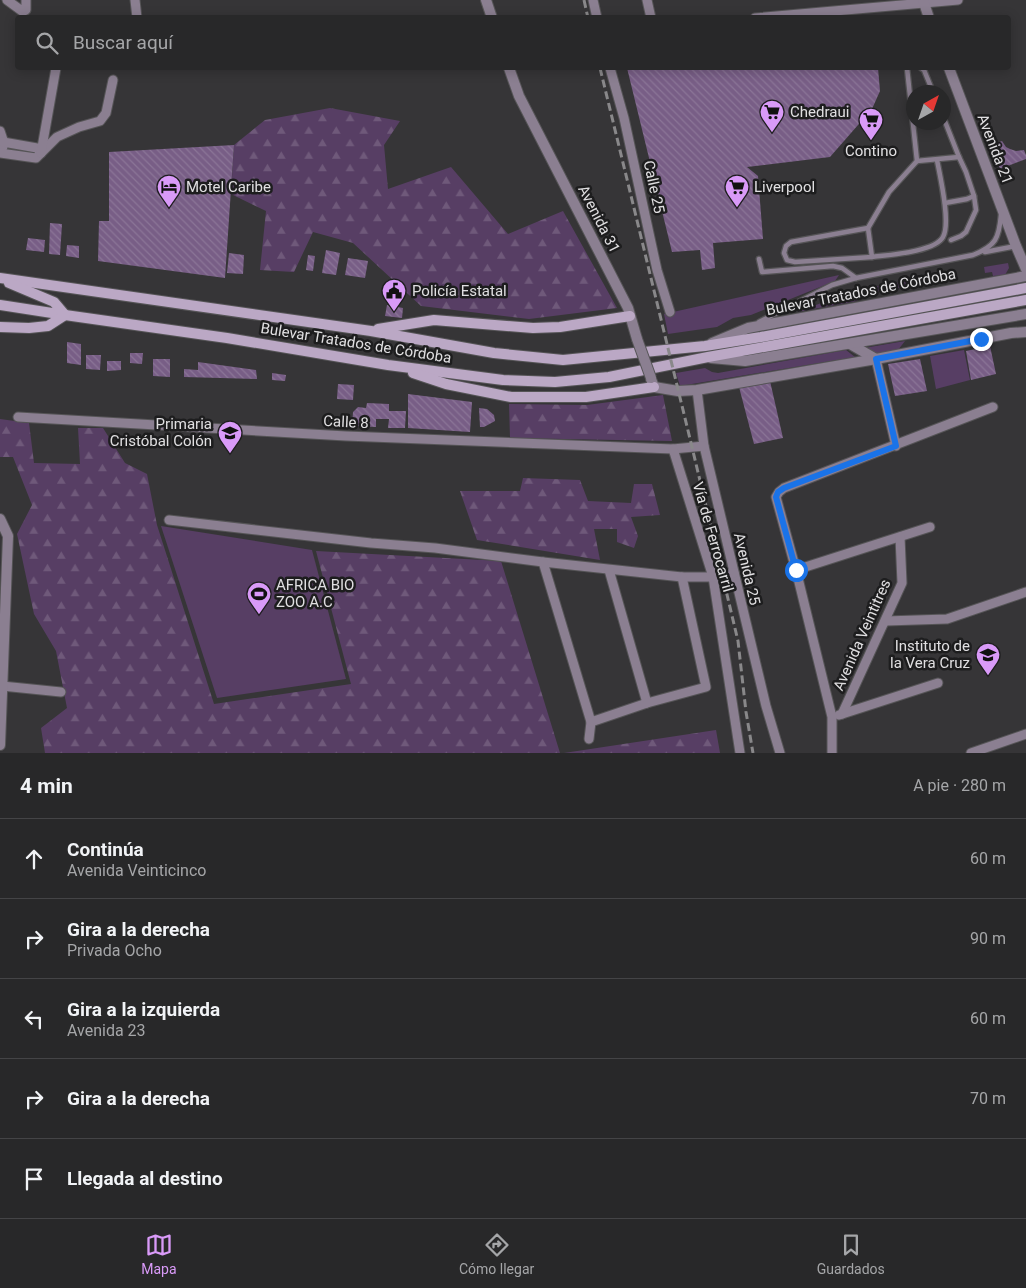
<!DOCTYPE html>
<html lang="es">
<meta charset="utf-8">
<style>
:root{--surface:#282829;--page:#303031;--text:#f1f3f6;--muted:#a5a6a8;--line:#444446;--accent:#d99af8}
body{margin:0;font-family:Roboto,sans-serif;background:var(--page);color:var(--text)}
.compass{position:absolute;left:906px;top:85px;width:45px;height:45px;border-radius:50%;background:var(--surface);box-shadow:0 2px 12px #0003;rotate:40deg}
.stop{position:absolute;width:15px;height:15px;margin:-11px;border:4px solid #1a73e8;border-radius:50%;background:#fff}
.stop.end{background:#1a73e8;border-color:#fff;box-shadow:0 1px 5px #0008}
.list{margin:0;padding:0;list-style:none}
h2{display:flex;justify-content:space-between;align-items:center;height:65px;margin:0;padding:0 20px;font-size:21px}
h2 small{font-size:16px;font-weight:400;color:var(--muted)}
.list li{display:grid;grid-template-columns:32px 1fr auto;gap:15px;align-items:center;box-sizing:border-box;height:80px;padding:0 20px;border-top:1px solid var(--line)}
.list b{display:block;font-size:19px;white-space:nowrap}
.list p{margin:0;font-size:16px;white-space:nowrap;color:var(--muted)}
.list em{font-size:16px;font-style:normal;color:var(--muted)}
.icon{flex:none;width:28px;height:28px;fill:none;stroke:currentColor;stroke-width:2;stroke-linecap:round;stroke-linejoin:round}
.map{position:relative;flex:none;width:1026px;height:753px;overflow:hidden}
.search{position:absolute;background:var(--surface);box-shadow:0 2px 12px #0003;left:15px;right:15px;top:15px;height:55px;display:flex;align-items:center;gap:12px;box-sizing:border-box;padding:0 18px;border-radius:5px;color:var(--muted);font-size:19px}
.sheet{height:465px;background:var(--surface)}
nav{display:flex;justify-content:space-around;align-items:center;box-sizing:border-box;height:70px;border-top:1px solid var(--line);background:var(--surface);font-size:14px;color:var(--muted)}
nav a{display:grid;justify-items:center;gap:2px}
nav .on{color:var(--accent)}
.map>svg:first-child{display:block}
.green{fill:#573e64}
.forest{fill:url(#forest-firs)}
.building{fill:url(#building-back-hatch)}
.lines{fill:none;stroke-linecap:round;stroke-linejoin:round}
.service-casing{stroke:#555456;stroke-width:7}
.minor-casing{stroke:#555456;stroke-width:11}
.tertiary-casing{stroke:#555456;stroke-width:12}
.secondary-casing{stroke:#555456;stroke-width:12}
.service{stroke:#8b7f91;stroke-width:4.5}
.minor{stroke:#8b7f91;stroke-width:9}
.tertiary{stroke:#8b7f91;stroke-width:10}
.secondary{stroke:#bba8c5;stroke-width:10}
.rail{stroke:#89888a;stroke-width:3;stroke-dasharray:8 4;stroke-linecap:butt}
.tertiary-bridge-casing{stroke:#555456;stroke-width:12;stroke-linecap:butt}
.tertiary-bridge{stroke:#8b7f91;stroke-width:10}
.route{stroke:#1a73e8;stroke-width:6}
.labels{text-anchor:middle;stroke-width:5;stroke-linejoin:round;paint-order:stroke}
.poi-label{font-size:15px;fill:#e0dfe1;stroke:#1d1d1e;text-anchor:start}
.street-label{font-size:15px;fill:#e0dfe1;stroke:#1d1d1e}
</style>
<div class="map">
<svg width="1026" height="753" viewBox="0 0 1026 753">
<defs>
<pattern id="forest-firs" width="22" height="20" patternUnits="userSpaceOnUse" patternTransform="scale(1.25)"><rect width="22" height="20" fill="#573e64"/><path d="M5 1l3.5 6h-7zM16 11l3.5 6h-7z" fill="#6f597a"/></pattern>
<pattern id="building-back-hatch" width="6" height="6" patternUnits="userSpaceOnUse" patternTransform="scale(1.25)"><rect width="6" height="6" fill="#785e86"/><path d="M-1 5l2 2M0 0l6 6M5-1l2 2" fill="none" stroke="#8b7597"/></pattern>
</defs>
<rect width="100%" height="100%" fill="#363537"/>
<g class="green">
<polygon points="1008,263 1009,268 1005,275 993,276 992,272 985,273 984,267"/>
<polygon points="951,274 952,279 864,294 857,301 797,312 859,289"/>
<polygon points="839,275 835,281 751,315 733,318 717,327 668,334 664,314"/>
<polygon points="905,341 898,350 875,355 864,348"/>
<polygon points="846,350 855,357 680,386 676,373 705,368 712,372 718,373"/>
<polygon points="964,350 970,380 936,389 930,356"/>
<polygon points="161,526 312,550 346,679 217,698"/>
</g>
<g class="forest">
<polygon points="330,108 400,121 384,145 388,189 451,167 508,234 563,211 617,308 529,319 421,306 353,243 313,232 294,272 260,270 266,211 231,194 234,145 265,120"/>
<polygon points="663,395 672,441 510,438 509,404 587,405"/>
<polygon points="0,419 29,423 34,463 80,464 78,428 103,428 125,463 147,474 157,525 214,704 351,684 316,551 501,561 560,753 45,753 41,728 67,708 56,651 34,614 17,534 32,505 13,457 0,457"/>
<polygon points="523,478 580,480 588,501 631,503 634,484 652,484 660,515 631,517 638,536 634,548 617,542 617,529 594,529 600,560 477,540 460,491 520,491"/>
<polygon points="716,730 720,753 564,753"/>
</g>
<g class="building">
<polygon points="627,68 878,68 880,91 872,109 830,157 747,167 758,176 763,239 713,243 715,268 702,270 700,250 672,252"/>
<polygon points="1002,141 1006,147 1010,149 1016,151 1024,150 1026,155 1026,159 1000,169 991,145"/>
<polygon points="234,145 225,278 98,261 99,221 109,221 109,152"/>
<polygon points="50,223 62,224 60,255 49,254"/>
<polygon points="28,238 45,240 44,252 26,250"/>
<polygon points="67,245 79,246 79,258 66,256"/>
<polygon points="326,250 340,253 336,275 322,273"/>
<polygon points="229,253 244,255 243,274 227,273"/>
<polygon points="308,255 315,256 313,271 306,270"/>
<polygon points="348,258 368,261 365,278 345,275"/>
<polygon points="387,305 403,308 402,318 385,316"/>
<polygon points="67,342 81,344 81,365 67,363"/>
<polygon points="990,346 996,374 971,380 966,351"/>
<polygon points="130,353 143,353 142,364 130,363"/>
<polygon points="86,355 101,355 100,370 86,369"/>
<polygon points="153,359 170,359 170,377 153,376"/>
<polygon points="920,359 927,391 895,396 888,364"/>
<polygon points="107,361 121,361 121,370 107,371"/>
<polygon points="198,362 256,370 257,379 184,377 184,369 198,370"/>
<polygon points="272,373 286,375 285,381 272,380"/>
<polygon points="770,381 783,438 754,444 739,387"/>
<polygon points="338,384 354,385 353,400 337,399"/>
<polygon points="408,394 472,402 470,432 408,428"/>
<polygon points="367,403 389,404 389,411 406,411 405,428 388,428 389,419 376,419 376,427 352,426 353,412 358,407 366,408"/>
<polygon points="479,408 487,409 494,415 495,421 484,427 480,427"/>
</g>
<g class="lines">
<defs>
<g id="service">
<polyline points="921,68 924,70 933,92"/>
<polyline points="944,119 959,157 966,172 974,196 976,210 966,232 961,236 951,240"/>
<polyline points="917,161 959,157"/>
<polyline points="945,203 967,199 974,196"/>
<path d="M868 228 872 257C887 255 935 252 943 237 951 223 940 176 937 160"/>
<polyline points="985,252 1016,246"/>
<polyline points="872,257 795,262 787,260 784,253 786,246 791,242 868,228 889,192 917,161 907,68"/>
<polyline points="759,259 762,272 833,266 842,268 856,278"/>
<path d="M759 322 832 285 856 278 973 255C996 246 999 238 1001 215"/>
</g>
<g id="minor">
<polyline points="7,0 22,11 24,11 26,10 26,0"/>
<polyline points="135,0 137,18"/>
<polyline points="593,0 597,18"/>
<polyline points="647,0 651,18"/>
<polyline points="755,18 958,0"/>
<polyline points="610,68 624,118 657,270 670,312"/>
<polyline points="0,131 3,140 3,147"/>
<polyline points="0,153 36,158 41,153 37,148 3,142"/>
<polyline points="41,153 57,137 79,127 100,121 106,113 113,80"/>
<polyline points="41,153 56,68"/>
<polyline points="876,359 896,446"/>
<polyline points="697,390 704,446 766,706 780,753"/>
<polyline points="18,417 346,436 673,449 704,446"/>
<polyline points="673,449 713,577 740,753"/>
<polyline points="169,520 371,543 435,548 543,562 682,577 713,577 734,573"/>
<polyline points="543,562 591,722 589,739"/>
<polyline points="609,570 647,703"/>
<polyline points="796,570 930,527"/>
<polyline points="886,621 947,619 1026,592"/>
<polyline points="2,686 61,692"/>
<polyline points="842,714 902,583 900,537"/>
<polyline points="839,715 938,683"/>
<polyline points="591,722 647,703 706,687 682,577"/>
<polyline points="832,753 832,717 796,570 776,497 779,492 784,488 993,407"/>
<polyline points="971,753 1026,734"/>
</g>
<g id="tertiary">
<polyline points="486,0 492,18"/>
<polyline points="923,0 929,18"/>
<polyline points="509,68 519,96 628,308 637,339"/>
<polyline points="949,68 1016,246 1026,269"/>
<polyline points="712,343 748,328 1026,276"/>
<polyline points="850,344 876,359"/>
<polyline points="711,358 745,361 1026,314"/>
<polyline points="651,379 654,387 678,391 697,390 876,359 1011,333 1026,332"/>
<polyline points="0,519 8,536 0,745"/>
</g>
<g id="secondary">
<polyline points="0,278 371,331 494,353 563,360 705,346 761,337 1026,288"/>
<polyline points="0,305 65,315 227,338 388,365 503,380 555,382 609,377 708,357 1026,300"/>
<polyline points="0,327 29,328 48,326 65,315 54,302 9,283"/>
<polyline points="378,329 434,320 533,328 560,327 630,316"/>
<polyline points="413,373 446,384 511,397 586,397 654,387"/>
</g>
</defs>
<use href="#service" class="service-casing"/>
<use href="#minor" class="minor-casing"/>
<use href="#tertiary" class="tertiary-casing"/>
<use href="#secondary" class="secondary-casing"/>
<use href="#service" class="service"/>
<use href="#minor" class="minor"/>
<use href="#tertiary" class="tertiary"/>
<use href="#secondary" class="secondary"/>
<g class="rail">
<polyline points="584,0 588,18"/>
<polyline points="600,68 692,447 738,641 746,712 753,753"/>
</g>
<defs>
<polyline id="tertiary-bridge" points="637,339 651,378"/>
</defs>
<use href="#tertiary-bridge" class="tertiary-bridge-casing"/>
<use href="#tertiary-bridge" class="tertiary-bridge"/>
</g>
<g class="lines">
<polyline class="route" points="796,570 776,497 778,492 784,488 896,446 876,359 981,339"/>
</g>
<defs>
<symbol id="supermarket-pin" viewBox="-11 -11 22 30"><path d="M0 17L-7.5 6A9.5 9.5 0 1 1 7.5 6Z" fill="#d99af8" stroke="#1d1d1e"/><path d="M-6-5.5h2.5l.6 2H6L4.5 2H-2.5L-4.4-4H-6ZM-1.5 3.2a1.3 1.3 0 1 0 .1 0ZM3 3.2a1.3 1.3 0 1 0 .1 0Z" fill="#111"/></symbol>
<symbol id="hotel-pin" viewBox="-11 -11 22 30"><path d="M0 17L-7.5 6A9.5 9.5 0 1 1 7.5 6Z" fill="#d99af8" stroke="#1d1d1e"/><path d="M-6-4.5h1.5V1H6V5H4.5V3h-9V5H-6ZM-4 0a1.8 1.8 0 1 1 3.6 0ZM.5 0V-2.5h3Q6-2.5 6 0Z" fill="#111"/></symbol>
<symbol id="civic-pin" viewBox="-11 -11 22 30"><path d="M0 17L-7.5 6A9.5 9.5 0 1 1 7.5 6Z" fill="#d99af8" stroke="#1d1d1e"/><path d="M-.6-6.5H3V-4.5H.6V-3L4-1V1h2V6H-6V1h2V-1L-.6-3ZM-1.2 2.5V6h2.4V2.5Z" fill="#111"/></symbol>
<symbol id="school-pin" viewBox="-11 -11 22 30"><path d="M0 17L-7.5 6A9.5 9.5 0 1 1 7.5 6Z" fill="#d99af8" stroke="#1d1d1e"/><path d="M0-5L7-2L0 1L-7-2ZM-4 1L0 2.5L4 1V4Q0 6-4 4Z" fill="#111"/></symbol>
<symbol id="stadium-pin" viewBox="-11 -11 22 30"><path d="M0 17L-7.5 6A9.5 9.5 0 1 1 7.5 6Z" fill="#d99af8" stroke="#1d1d1e"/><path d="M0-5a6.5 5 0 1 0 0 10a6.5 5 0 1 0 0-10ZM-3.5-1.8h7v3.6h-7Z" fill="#111"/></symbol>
</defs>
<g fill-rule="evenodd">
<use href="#supermarket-pin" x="758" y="98" width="28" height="38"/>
<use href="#supermarket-pin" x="857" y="106" width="28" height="38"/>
<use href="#hotel-pin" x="155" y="173" width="28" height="38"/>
<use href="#supermarket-pin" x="723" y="173" width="28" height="38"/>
<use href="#civic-pin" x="380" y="277" width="28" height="38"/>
<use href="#school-pin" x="216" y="419" width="28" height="38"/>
<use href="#stadium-pin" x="245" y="580" width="28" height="38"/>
<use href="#school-pin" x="974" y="641" width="28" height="38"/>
</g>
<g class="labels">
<g class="poi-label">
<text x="790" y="117">Chedraui</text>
<text x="871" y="156" text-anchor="middle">Contino</text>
<text x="186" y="192">Motel Caribe</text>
<text x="754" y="192">Liverpool</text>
<text x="412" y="296">Policía Estatal</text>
<text x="212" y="429" text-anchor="end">Primaria<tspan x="212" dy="17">Cristóbal Colón</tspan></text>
<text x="276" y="590">AFRICA BIO<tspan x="276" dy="17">ZOO A.C</tspan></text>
<text x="970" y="651" text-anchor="end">Instituto de<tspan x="970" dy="17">la Vera Cruz</tspan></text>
</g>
<g class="street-label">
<text transform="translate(995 149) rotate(69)" y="5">Avenida 21</text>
<text transform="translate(654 187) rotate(78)" y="5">Calle 25</text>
<text transform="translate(599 219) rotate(63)" y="5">Avenida 31</text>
<text transform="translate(861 292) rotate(-11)" y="5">Bulevar Tratados de Córdoba</text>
<text transform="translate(356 343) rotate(9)" y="5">Bulevar Tratados de Córdoba</text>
<text transform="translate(346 422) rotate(3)" y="5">Calle 8</text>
<text transform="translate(713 537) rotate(74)" y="5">Vía de Ferrocarril</text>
<text transform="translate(747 569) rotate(77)" y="5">Avenida 25</text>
<text transform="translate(862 635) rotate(-66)" y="5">Avenida Veintitres</text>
</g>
</g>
</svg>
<svg class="compass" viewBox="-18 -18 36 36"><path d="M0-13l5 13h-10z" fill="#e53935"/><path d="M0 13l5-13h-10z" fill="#a5a6a8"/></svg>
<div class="stop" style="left:796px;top:570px"></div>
<div class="stop end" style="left:981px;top:339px"></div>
<div class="search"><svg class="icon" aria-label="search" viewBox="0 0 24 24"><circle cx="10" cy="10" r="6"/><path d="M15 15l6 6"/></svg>Buscar aquí</div>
</div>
<section class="sheet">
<h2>4 min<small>A pie · 280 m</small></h2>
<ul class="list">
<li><svg class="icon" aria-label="ahead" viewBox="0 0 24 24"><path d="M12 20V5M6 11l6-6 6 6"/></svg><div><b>Continúa</b><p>Avenida Veinticinco</p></div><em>60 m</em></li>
<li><svg class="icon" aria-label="right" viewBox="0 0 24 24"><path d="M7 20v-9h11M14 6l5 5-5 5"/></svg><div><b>Gira a la derecha</b><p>Privada Ocho</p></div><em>90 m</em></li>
<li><svg class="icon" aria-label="left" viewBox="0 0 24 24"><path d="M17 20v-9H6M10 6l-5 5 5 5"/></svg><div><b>Gira a la izquierda</b><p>Avenida 23</p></div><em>60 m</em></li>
<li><svg class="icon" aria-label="right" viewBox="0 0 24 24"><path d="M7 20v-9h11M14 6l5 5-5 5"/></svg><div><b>Gira a la derecha</b></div><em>70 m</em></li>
<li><svg class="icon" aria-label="arrive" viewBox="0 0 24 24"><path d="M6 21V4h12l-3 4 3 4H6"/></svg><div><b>Llegada al destino</b></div></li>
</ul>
</section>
<nav>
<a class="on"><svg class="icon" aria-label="map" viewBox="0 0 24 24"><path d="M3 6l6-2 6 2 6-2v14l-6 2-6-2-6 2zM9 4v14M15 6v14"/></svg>Mapa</a>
<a><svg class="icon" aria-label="directions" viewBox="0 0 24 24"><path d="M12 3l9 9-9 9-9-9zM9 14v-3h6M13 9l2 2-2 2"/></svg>Cómo llegar</a>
<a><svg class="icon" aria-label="saved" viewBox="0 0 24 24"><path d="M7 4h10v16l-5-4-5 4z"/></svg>Guardados</a>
</nav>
